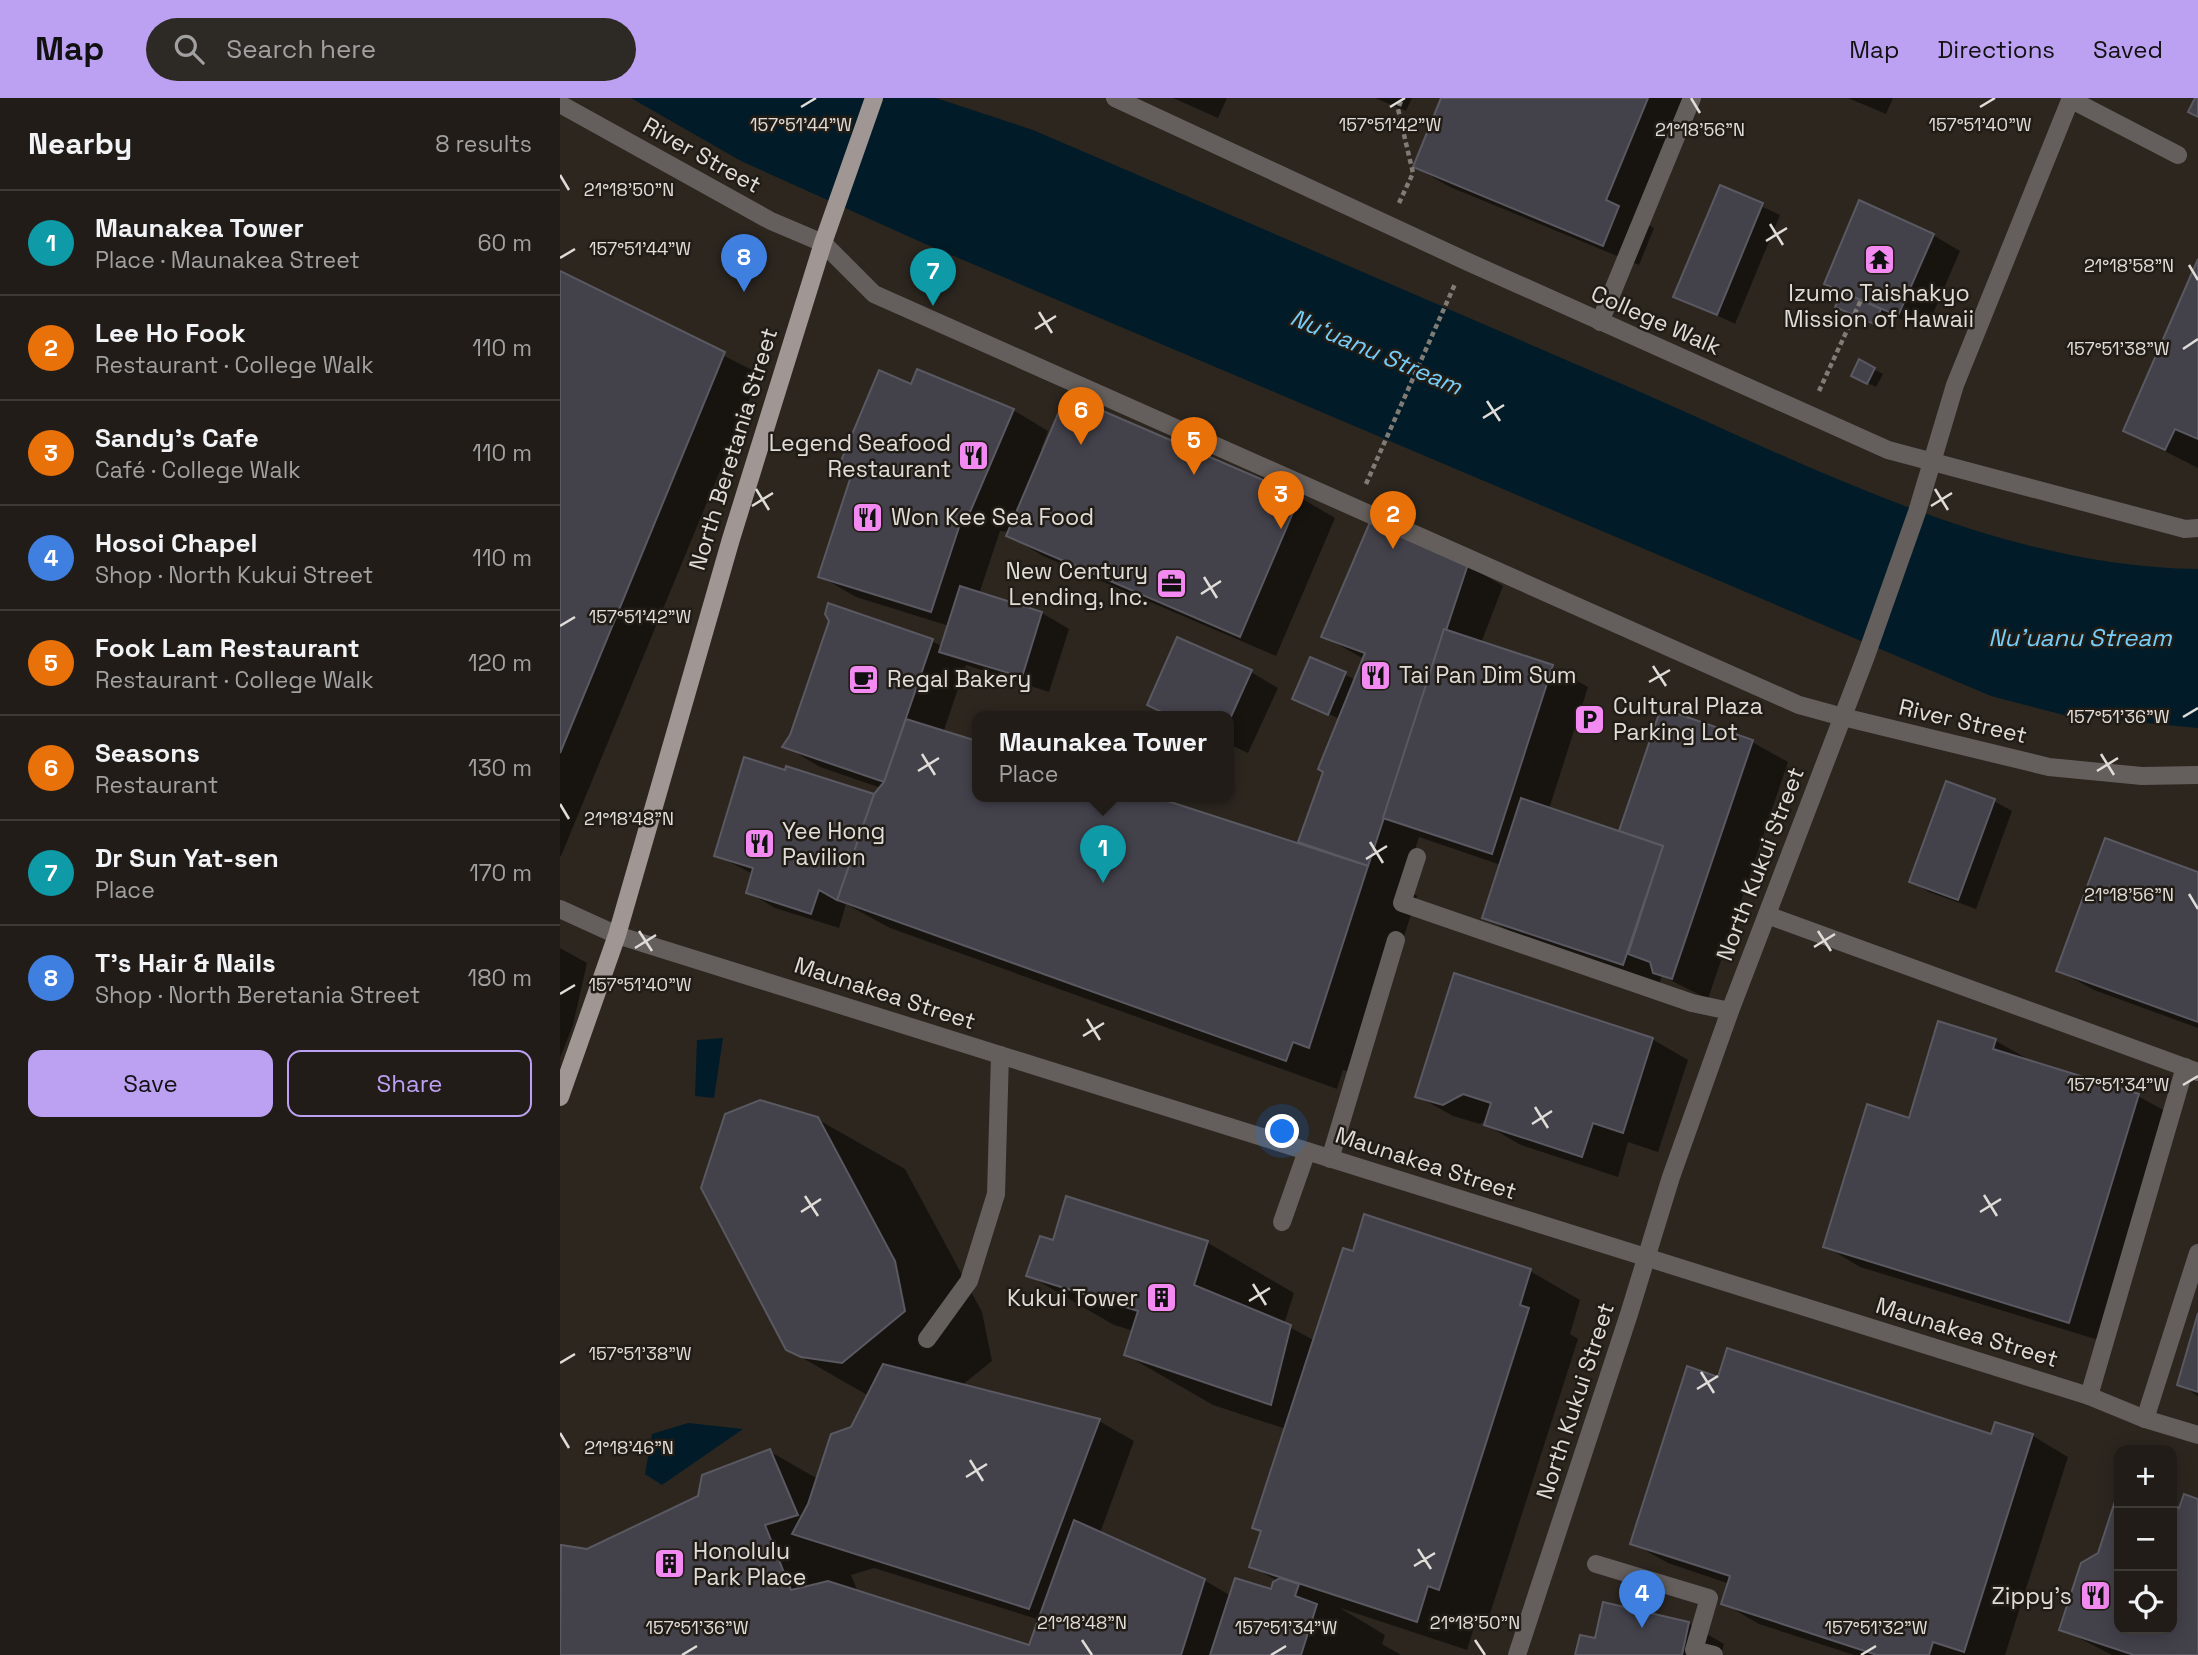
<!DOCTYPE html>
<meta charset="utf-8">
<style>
:root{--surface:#211c17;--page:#2d2924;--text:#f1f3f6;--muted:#a2a1a1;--line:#3e3a36;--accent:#bca0f2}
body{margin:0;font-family:"Space Grotesk",sans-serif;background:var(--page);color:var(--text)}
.controls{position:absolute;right:21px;bottom:21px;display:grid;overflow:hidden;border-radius:14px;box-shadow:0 4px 18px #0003}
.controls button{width:63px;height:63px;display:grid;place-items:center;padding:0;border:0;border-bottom:2px solid var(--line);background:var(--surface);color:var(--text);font:35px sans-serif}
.you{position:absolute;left:723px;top:1034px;width:24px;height:24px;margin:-18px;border:5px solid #fff;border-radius:50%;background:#1a73e8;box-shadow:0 0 0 10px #1a73e833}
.badge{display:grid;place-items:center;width:46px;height:46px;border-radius:50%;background:var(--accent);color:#fff;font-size:23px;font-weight:700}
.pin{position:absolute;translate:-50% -58px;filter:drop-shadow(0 2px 4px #0008)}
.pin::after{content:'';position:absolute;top:37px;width:24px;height:21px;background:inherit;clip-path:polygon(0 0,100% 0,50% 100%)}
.popup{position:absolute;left:412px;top:613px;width:262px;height:91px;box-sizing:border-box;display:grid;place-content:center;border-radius:14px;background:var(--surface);filter:drop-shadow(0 2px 5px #0005);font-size:23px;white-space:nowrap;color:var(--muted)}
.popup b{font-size:26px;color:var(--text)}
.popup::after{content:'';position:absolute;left:50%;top:100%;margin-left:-14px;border:14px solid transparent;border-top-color:var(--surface)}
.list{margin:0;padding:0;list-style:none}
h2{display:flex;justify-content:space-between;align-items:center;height:91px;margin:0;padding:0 28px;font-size:30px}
h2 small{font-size:23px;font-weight:400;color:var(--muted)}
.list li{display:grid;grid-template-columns:46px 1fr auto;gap:21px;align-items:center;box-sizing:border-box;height:105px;padding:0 28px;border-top:2px solid var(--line)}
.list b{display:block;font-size:26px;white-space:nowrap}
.list p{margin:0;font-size:23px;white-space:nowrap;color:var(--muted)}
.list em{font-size:23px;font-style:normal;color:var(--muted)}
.actions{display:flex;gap:14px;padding:21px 28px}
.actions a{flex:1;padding:16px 0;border:2px solid var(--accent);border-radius:14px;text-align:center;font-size:24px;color:var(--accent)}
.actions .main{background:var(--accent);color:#111}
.icon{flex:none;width:38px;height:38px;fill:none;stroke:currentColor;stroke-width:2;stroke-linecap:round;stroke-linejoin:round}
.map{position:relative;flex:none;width:1638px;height:1557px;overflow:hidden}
header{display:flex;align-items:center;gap:42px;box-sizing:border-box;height:98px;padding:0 35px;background:var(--accent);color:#111}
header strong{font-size:33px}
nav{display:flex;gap:38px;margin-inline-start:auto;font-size:24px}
.search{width:490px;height:63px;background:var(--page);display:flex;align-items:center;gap:18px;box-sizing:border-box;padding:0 24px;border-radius:38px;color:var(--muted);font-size:26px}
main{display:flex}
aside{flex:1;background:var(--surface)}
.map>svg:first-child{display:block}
.water{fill:#011c28}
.shadow{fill:#0007;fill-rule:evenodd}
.building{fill:#43414a;stroke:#5a5861;stroke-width:2}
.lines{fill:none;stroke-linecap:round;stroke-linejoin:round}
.path{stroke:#807b75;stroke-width:4.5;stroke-dasharray:5 3.5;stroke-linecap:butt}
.service{stroke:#645f5d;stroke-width:18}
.pedestrian{stroke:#645f5d;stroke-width:18}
.minor{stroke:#645f5d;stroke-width:18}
.tertiary{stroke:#645f5d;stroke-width:18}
.primary{stroke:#a09693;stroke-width:18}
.ticks{fill:none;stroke:#e0dcd8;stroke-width:2.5}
.labels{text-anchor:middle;stroke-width:5;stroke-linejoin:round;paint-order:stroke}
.street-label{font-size:23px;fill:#e0dcd8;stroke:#221c16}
.poi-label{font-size:23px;fill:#e0dcd8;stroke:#221c16;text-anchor:start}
.water-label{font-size:24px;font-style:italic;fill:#74cef9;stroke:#221c16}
.ticks-label{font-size:18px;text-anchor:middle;fill:#e0dcd8;stroke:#221c16;stroke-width:5;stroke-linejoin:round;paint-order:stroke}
</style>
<header>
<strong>Map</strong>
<div class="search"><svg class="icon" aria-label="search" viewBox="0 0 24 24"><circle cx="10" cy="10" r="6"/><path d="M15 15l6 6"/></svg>Search here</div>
<nav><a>Map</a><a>Directions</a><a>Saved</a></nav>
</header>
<main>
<aside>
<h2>Nearby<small>8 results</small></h2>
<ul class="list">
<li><span class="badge" style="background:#0f9aa8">1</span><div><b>Maunakea Tower</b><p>Place · Maunakea Street</p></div><em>60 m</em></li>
<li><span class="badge" style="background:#e8710a">2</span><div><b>Lee Ho Fook</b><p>Restaurant · College Walk</p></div><em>110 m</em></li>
<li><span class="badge" style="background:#e8710a">3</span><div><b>Sandy’s Cafe</b><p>Café · College Walk</p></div><em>110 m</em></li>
<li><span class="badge" style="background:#3f7fe0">4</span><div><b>Hosoi Chapel</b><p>Shop · North Kukui Street</p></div><em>110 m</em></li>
<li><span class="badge" style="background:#e8710a">5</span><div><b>Fook Lam Restaurant</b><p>Restaurant · College Walk</p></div><em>120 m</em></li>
<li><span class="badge" style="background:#e8710a">6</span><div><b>Seasons</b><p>Restaurant</p></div><em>130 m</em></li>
<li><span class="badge" style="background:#0f9aa8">7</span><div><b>Dr Sun Yat-sen</b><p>Place</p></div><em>170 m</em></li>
<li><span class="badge" style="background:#3f7fe0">8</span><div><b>T's Hair &amp; Nails</b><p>Shop · North Beretania Street</p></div><em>180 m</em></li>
</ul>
<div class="actions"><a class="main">Save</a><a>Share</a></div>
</aside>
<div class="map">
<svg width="1638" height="1557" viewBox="0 0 1638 1557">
<rect width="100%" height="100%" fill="#2c261f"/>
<g class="water">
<path d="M71 0H376L473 32C669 116 865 201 1062 286 1245 365 1434 468 1638 471V630L1504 617 1431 598 363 145 181 63Z"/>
<polygon points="163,940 154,1000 135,998 137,942"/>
<polygon points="128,1325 183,1331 102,1387 85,1376 92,1336"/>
</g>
<g class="shadow">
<polygon points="613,0 667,0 658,20"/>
<polygon points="815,0 852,0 846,13"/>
<polygon points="883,0 1132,0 1081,123 1094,130 1079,167 890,89 855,69"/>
<polygon points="1288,0 1333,0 1326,16"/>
<polygon points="1161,89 1220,117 1175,226 1116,198"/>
<polygon points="1373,137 1400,153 1366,232 1329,216 1323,230 1286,213 1283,195 1266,185"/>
<polygon points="1638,166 1638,370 1565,333"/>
<polygon points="0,175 200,276 1,758 0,758"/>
<polygon points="1300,264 1323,276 1316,289 1301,282"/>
<polygon points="352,288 453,312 488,333 481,351 484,352 739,399 775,420 716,558 483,458 448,437 449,434 440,433 419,496 482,515 509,531 489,594 406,567 383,635 417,645 417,699 751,750 740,743 780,621 743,605 751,561 796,582 804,561 763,538 907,467 943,488 921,545 992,569 1028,589 989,711 1060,735 1102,613 1192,644 1228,664 1148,901 1102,878 1099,886 960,839 924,819 941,767 859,739 843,790 857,798 799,977 783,972 777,991 330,830 286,806 279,830 215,810 188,794 193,776 156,757 316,698 321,690 260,669 225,648 372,543 383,549 389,528 296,499 260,478 293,376 281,369"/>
<polygon points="691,574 718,590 688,655 669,646 669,619 611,619 589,606"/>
<polygon points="1387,685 1434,703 1452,713 1416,811 1369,794 1351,783"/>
<polygon points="1638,776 1638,930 1534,892 1498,872"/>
<polygon points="0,850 27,865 13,927 0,960"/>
<polygon points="1380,925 1436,943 1471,963 1578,998 1614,1018 1545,1244 1300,1169 1265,1148 1350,1022"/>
<path d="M1092 941 1128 962 1098 1054 1068 1044 1058 1079 961 1047 926 1027 927 1022 920 1026 893 1018 857 998ZM912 993 897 1001V997Z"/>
<path d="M257 1021 345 1071 422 1214 432 1263 401 1288 539 1323 574 1343 540 1435 644 1482 671 1498 712 1493 718 1483 691 1468 702 1434 694 1429 726 1331 653 1307 566 1257 574 1233 554 1227 468 1177 494 1144 507 1100 648 1145 734 1195 724 1226 755 1243 970 1173 1020 1202 1010 1236 1018 1241 929 1519 918 1516 907 1552 780 1510 825 1537 822 1546 841 1557H0L2 1449 27 1452 140 1399 209 1353 258 1381 292 1331 309 1298 227 1251ZM314 1470 480 1522 470 1549 298 1494 291 1477Z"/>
<polygon points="1638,1221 1638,1298 1619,1286"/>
<polygon points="1159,1281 1432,1338 1436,1326 1473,1338 1508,1359 1445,1557 1294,1557 1199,1526 1163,1505 1170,1486 1108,1465 1072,1445"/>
<polygon points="1559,1397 1559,1531 1612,1531 1612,1410 1620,1413 1638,1403 1638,1557 1552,1557 1502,1531 1540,1456"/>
<polygon points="1128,1525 1164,1546 1161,1557 1017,1557 1036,1542"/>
</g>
<g class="building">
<polygon points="881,0 1088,0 1046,102 1059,108 1043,148 853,69"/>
<polygon points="1635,0 1638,0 1638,19 1628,14"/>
<polygon points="1160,87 1203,105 1157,217 1113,199"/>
<polygon points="1299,102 1374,136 1338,218 1264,186"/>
<polygon points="1638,161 1638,341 1615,331 1605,352 1563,333"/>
<polygon points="0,173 165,254 0,655"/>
<polygon points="1282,194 1321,211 1314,226 1275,209"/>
<polygon points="1299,261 1315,270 1307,286 1291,278"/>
<polygon points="357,271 454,311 410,414 404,414 371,514 258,479 292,375 278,370 319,272 351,286"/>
<polygon points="506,297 740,398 680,539 446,438"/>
<polygon points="810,424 908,466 808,768 738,744 763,674 758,671 805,555 761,539"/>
<polygon points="400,488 482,514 462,579 379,554"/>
<polygon points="268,505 373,541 324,684 222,649 230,637 269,523 265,516"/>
<polygon points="884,531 993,567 932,756 823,720"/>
<polygon points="617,539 692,572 669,623 669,619 612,619 587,607"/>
<polygon points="750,559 786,574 768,617 732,601"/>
<polygon points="1101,610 1193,642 1112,881 1093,875 1090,864 1068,856 1103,748 1059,733"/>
<polygon points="346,621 417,643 417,699 595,699 808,768 749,950 733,944 726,963 277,802 314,696 324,684"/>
<polygon points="184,659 225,672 226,668 314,696 277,802 259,792 251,816 186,795 193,770 154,758"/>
<polygon points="1386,683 1435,701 1398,802 1349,784"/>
<polygon points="961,700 1103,748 1063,867 922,820"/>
<polygon points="1545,740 1638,774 1638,924 1496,873"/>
<polygon points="894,875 1093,940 1063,1035 1033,1025 1022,1059 924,1027 931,1005 903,996 883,1007 855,999"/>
<polygon points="1378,923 1436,941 1433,951 1579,996 1509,1225 1263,1149 1307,1006 1349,1020"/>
<polygon points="200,1002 258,1019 335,1163 345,1213 282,1265 241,1259 226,1252 141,1090 165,1016"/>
<polygon points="506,1098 648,1143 634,1187 731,1227 711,1307 564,1257 578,1213 466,1178 480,1138 493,1142"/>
<polygon points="804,1116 971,1171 960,1207 969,1210 879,1492 868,1488 857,1524 689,1469 701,1433 692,1430 783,1150 793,1153"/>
<polygon points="1638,1215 1638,1294 1617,1287"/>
<polygon points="1167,1250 1431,1336 1435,1324 1473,1336 1404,1554 1373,1544 1369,1557 1317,1557 1161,1506 1170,1478 1070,1446 1127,1268 1158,1279"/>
<polygon points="323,1266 540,1321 469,1511 232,1436 248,1406 271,1336 291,1329"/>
<polygon points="210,1351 238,1417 205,1427 231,1492 268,1483 469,1547 514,1422 645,1481 621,1557 0,1557 1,1447 27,1451 138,1398 142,1377"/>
<polygon points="1559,1391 1559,1531 1612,1531 1612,1408 1619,1410 1624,1396 1638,1401 1638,1557 1574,1557 1499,1532 1521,1465 1538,1455"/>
<polygon points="675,1480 711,1491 713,1484 720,1480 739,1486 735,1498 757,1506 741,1557 650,1557"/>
<polygon points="1043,1504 1129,1524 1122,1557 1015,1557 1020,1537 1035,1540"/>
</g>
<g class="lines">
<g class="path">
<polyline points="839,105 853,75 838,11 842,0"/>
<polyline points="1259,293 1301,202"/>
<polyline points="806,386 895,186"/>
</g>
<g class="service">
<polyline points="1510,1 1618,57"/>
<polyline points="857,759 842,805 1132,905 1170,913"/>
<polyline points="1207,817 1638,974"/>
<polyline points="770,1061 836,842"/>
<polyline points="722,1124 747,1053"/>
<polyline points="367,1241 409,1183 436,1096 440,957"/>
<polyline points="1529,1298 1625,969"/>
<polyline points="1585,1321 1638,1155"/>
<polyline points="1036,1466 1149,1500 1134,1552 1154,1557"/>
</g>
<g class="pedestrian">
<polyline points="555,0 906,163 1328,352 1625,431 1638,430"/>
<polyline points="263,145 314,196 1239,607 1283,619"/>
<polyline points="1040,224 1132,0"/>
</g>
<g class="minor">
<polyline points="1283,619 1489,669 1582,678 1638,677"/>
<polyline points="957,1557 1069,1216 1111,1079 1170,913 1306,558 1357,414 1395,287 1511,0"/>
</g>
<g class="tertiary">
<polyline points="0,6 211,123 263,145"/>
<polyline points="0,811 57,837 1529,1298 1585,1321 1638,1337"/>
</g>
<polyline class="primary" points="0,999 57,837 171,441 263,145 314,0"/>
</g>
<path class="ticks" d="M1131 0 1140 15M241 9 256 0M830 9 845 0M1420 9 1435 0M0 77 9 92M1210 126 1223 147M1206 143 1227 130M0 160 15 151M1629 167 1638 182M479 214 492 235M475 231 496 218M1623 251 1638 241M927 303 940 323M923 320 944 307M196 391 209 412M1375 391 1388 412M192 408 213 395M1371 408 1392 395M644 479 657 500M641 496 661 483M0 528 15 519M1093 568 1106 588M1089 584 1110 572M1623 619 1638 610M362 656 375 677M1541 656 1554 677M358 673 379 660M1537 673 1558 660M0 706 9 721M810 744 823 765M806 761 827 748M1629 796 1638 811M79 833 92 853M1258 833 1271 853M1254 849 1275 836M75 850 96 837M0 896 15 887M527 921 540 942M523 938 544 925M1623 987 1638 978M975 1009 988 1030M972 1026 992 1013M1424 1097 1437 1118M245 1098 258 1118M241 1114 261 1101M1420 1114 1441 1101M693 1186 706 1207M689 1203 710 1190M0 1265 15 1256M1141 1274 1154 1295M1137 1291 1158 1278M0 1335 9 1350M410 1362 423 1383M406 1379 427 1366M858 1451 871 1471M854 1468 875 1455M522 1542 532 1557M915 1542 925 1557M122 1557 137 1548M711 1557 726 1548M1301 1557 1316 1548"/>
<defs>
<symbol id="temple-square" viewBox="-11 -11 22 22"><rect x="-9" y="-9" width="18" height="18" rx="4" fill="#f38af1" stroke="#221c16"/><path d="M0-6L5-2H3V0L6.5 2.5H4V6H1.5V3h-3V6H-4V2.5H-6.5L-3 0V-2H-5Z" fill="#111"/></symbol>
<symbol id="restaurant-square" viewBox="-11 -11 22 22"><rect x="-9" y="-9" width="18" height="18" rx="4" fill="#f38af1" stroke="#221c16"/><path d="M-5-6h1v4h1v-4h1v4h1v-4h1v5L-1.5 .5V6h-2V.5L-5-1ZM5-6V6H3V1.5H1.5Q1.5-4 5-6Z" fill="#111"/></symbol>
<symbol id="office-square" viewBox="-11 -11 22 22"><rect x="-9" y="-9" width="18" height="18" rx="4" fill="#f38af1" stroke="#221c16"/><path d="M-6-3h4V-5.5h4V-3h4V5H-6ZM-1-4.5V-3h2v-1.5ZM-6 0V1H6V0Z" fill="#111"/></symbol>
<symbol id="cafe-square" viewBox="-11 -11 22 22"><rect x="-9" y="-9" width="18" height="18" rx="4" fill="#f38af1" stroke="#221c16"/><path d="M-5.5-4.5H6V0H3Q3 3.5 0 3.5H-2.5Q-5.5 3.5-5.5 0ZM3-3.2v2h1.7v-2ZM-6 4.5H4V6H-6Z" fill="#111"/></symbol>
<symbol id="parking-square" viewBox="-11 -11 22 22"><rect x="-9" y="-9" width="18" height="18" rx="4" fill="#f38af1" stroke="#221c16"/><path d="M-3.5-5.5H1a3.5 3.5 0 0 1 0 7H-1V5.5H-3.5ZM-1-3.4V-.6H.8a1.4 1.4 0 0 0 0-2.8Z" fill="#111"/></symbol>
<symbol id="building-square" viewBox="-11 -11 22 22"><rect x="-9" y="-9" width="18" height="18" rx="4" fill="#f38af1" stroke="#221c16"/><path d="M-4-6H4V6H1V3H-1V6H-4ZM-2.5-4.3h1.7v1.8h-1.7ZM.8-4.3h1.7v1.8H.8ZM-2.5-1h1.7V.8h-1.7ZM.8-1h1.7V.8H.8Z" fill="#111"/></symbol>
</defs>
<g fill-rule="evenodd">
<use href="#temple-square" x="1302" y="144" width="35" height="35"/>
<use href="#restaurant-square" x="396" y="340" width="35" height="35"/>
<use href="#restaurant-square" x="290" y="402" width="35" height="35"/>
<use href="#office-square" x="594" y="468" width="35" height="35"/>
<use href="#restaurant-square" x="798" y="560" width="35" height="35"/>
<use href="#cafe-square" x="286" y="564" width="35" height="35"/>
<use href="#parking-square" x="1012" y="604" width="35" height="35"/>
<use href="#restaurant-square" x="182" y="728" width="35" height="35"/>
<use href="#building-square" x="584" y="1182" width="35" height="35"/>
<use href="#building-square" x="92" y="1448" width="35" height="35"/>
<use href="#restaurant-square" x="1518" y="1480" width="35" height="35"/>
</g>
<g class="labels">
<g class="street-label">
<text transform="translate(142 57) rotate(29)" y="8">River Street</text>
<text transform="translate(1096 222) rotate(24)" y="8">College Walk</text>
<text transform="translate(173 351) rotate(-73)" y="8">North Beretania Street</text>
<text transform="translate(1403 623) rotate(13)" y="8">River Street</text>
<text transform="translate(1200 766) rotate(-69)" y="8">North Kukui Street</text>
<text transform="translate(325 895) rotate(18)" y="8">Maunakea Street</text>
<text transform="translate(866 1065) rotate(18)" y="8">Maunakea Street</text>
<text transform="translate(1407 1234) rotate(17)" y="8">Maunakea Street</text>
<text transform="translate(1015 1303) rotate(-72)" y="8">North Kukui Street</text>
</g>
<g class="poi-label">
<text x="1319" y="203" text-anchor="middle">Izumo Taishakyo<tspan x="1319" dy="26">Mission of Hawaii</tspan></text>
<text x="391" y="353" text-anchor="end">Legend Seafood<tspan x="391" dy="26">Restaurant</tspan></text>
<text x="331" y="427">Won Kee Sea Food</text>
<text x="588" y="481" text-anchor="end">New Century<tspan x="588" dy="26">Lending, Inc.</tspan></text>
<text x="839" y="585">Tai Pan Dim Sum</text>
<text x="327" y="589">Regal Bakery</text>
<text x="1053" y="616">Cultural Plaza<tspan x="1053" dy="26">Parking Lot</tspan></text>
<text x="222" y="741">Yee Hong<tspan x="222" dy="26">Pavilion</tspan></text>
<text x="578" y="1208" text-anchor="end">Kukui Tower</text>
<text x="133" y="1461">Honolulu<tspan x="133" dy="26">Park Place</tspan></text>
<text x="1512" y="1506" text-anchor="end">Zippy's</text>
</g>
<g class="water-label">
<text transform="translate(816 254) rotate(23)" y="8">Nuʻuanu Stream</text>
<text x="1520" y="548">Nu'uanu Stream</text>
</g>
</g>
<g class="ticks-label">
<text x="241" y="33">157°51'44"W</text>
<text x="830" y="33">157°51'42"W</text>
<text x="1420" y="33">157°51'40"W</text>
<text x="1140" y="38">21°18'56"N</text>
<text x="69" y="98">21°18'50"N</text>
<text x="80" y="157">157°51'44"W</text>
<text x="1569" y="174">21°18'58"N</text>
<text x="1558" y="257">157°51'38"W</text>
<text x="80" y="525">157°51'42"W</text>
<text x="1558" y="625">157°51'36"W</text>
<text x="69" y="727">21°18'48"N</text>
<text x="1569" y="803">21°18'56"N</text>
<text x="80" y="893">157°51'40"W</text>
<text x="1558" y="993">157°51'34"W</text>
<text x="80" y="1262">157°51'38"W</text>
<text x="69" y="1356">21°18'46"N</text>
<text x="522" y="1531">21°18'48"N</text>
<text x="915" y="1531">21°18'50"N</text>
<text x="137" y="1536">157°51'36"W</text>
<text x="726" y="1536">157°51'34"W</text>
<text x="1316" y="1536">157°51'32"W</text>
</g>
</svg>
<div class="controls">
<button>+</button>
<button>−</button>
<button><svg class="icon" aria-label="locate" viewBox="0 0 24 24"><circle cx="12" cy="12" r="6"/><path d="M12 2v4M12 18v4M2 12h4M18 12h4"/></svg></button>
</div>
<div class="you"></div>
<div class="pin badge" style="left:543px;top:785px;background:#0f9aa8">1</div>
<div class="popup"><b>Maunakea Tower</b>Place</div>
<div class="pin badge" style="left:833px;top:451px;background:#e8710a">2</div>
<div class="pin badge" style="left:721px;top:431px;background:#e8710a">3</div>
<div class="pin badge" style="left:1082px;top:1530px;background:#3f7fe0">4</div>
<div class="pin badge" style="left:634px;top:377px;background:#e8710a">5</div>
<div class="pin badge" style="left:521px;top:347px;background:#e8710a">6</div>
<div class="pin badge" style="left:373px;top:208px;background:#0f9aa8">7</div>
<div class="pin badge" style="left:184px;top:194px;background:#3f7fe0">8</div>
</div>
</main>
